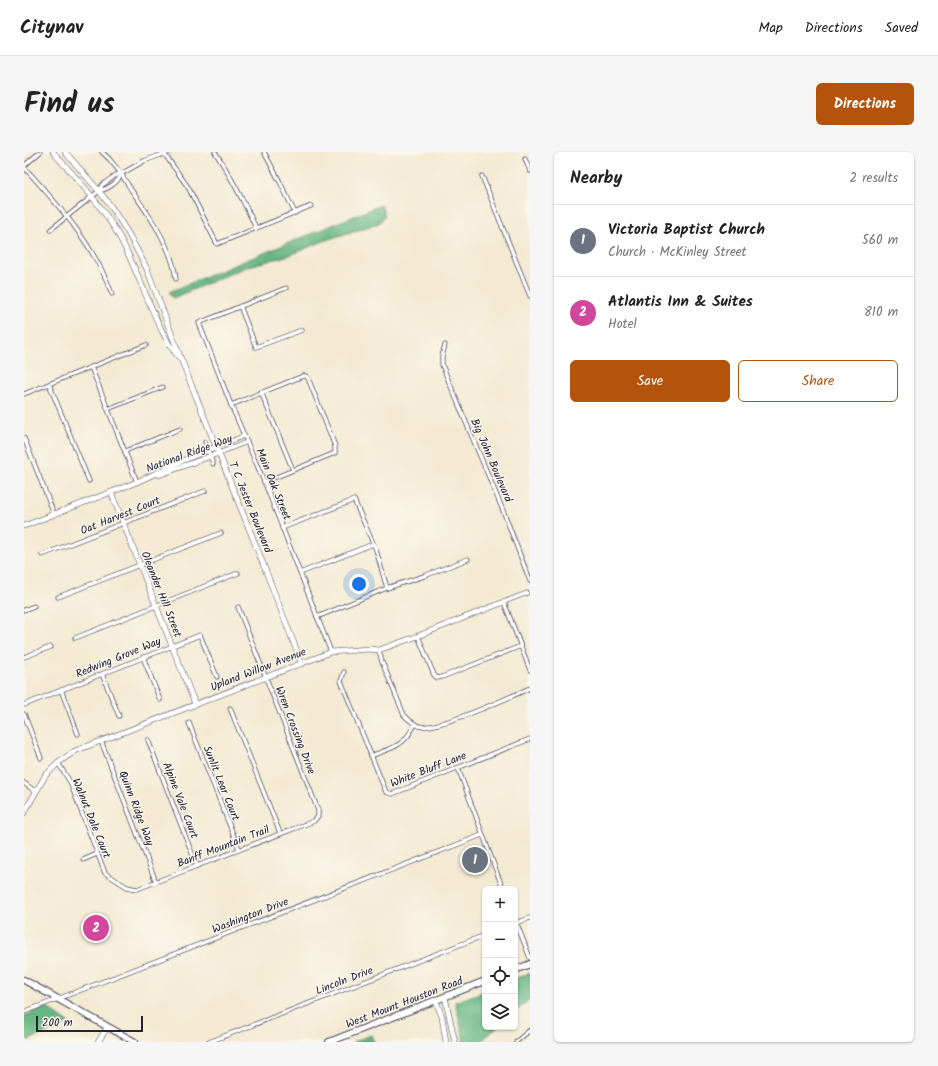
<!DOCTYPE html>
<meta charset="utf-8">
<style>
:root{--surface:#fff;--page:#f6f6f6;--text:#222;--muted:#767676;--line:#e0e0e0;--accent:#b45309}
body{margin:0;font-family:Kalam,sans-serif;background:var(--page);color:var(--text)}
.controls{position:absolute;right:12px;bottom:12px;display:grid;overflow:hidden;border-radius:6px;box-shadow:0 1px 3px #0004}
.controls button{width:36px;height:36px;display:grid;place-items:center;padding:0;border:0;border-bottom:1px solid var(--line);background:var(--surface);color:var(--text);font:20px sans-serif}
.scale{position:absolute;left:12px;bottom:10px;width:107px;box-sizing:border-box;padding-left:4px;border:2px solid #22223b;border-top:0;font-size:11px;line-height:14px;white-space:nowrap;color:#22223b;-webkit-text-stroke:3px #fbf7ec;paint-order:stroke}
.you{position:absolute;left:335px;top:432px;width:14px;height:14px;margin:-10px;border:3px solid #fff;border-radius:50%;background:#1a73e8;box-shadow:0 0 0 6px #1a73e833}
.badge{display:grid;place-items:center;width:26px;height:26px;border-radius:50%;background:var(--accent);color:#fff;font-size:13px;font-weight:700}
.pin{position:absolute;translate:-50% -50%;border:2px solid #fff;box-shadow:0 1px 4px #0006}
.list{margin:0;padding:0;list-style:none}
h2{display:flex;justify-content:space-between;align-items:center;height:52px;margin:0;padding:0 16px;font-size:17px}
h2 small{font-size:13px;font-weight:400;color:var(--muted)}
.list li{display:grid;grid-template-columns:26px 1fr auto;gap:12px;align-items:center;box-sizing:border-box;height:72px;padding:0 16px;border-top:1px solid var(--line)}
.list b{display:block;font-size:15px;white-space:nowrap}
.list p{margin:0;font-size:13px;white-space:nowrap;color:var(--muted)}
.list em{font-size:13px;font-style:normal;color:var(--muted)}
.actions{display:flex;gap:8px;padding:12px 16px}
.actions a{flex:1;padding:9px 0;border:1px solid var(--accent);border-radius:6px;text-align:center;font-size:14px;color:var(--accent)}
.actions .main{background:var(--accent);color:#fff}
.icon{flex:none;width:22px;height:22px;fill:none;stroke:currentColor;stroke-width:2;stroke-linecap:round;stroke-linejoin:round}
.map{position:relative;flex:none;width:506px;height:890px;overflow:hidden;border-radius:6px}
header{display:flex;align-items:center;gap:24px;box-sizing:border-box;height:56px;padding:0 20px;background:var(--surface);border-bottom:1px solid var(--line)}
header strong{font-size:19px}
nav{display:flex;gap:22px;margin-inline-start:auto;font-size:14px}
.intro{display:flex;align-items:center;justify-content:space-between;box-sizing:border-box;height:96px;padding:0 24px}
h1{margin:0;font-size:28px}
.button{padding:10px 18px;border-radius:6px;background:var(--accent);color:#fff;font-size:14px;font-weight:700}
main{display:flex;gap:24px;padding:0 24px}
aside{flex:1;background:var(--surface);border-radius:6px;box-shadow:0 1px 3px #0004}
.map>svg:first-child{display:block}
.forest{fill:#67b782;stroke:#446c5e}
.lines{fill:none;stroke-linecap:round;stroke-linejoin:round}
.street-casing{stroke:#424052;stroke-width:5}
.secondary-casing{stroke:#424052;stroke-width:6}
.primary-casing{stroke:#424052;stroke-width:8}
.street{stroke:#fff;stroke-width:3.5}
.secondary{stroke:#fff;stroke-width:5}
.primary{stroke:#fff;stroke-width:6}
.labels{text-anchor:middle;stroke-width:3;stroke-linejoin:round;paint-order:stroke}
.street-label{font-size:11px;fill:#22223b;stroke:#fbf7ec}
</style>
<header>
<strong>Citynav</strong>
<nav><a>Map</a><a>Directions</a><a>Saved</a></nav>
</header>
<div class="intro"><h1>Find us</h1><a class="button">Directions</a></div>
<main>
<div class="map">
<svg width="506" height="890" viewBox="0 0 506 890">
<rect width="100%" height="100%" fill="#fbf7ec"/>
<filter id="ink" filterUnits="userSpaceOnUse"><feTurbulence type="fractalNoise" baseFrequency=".025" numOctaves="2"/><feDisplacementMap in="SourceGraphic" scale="8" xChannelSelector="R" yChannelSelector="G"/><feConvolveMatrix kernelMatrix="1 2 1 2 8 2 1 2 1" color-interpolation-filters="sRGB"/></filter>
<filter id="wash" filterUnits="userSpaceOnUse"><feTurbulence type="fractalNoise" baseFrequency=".012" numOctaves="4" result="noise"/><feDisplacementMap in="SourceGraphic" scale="16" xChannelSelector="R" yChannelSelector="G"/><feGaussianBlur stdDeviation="0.9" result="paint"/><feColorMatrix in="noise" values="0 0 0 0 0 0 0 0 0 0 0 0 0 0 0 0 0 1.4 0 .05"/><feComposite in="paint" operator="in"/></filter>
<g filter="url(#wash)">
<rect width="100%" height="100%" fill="#f4ead3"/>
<g class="forest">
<polygon points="357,53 361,63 355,71 302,88 266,103 222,115 149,146 145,140"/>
<polygon points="506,821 506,847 491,860 491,827"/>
<polygon points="461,839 461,875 474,875 456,890 439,890 439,884 431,850"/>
<polygon points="22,855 45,871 0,890 0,864"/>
<polygon points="347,883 350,890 329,890"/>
</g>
</g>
<g filter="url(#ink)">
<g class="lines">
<defs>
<g id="street">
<path d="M78 0C91 11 99 25 108 39 126 65 148 94 152 127"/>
<polyline points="139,0 164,35 193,92 287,54"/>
<path d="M191 0C207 24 220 50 232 76"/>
<polyline points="240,0 256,30 271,61"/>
<polyline points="501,7 506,19"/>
<polyline points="0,14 16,0"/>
<path d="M0 15C35 54 70 92 88 142"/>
<polyline points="458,24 506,144"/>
<polyline points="75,39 78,33 92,23 97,22 120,9 145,0"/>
<path d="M26 78 75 39C84 37 94 31 97 22"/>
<polyline points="262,136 175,171 207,253 242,334 307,500"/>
<polyline points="216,154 232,195 278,178"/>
<polyline points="421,193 418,204 418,213 480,361 506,429"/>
<polyline points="67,215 113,330"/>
<polyline points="25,232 65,329"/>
<polyline points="237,240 269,318"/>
<polyline points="0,242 122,193"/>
<polyline points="207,253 279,224 282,224 284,226 311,294 311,301 240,330"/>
<polyline points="84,257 139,235"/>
<polyline points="0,286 30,362"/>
<polyline points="181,290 189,312"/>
<polyline points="192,295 220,284"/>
<polyline points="101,299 156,277"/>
<polyline points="195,301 223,290"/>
<polyline points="258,376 330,348 352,398 363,436"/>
<polyline points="18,403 181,339"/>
<polyline points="276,421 349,392"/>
<polyline points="503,441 480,450 506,518"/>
<polyline points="34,445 197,381"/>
<polyline points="0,458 10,454"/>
<polyline points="293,465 363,436 400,424 444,407"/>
<polyline points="394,484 410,523 413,526 418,525 497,494"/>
<polyline points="51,486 214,421"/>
<path d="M355 498 358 510 380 563C384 567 389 572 395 574 412 579 486 545 506 536"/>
<polyline points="0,505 27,495"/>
<polyline points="119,505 136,548"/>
<polyline points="320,520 317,529 362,640 368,642 506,587"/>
<polyline points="78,522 95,564"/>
<polyline points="37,538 54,582"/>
<polyline points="0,553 176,483 193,525"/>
<polyline points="206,556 256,681"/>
<polyline points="0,562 17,606"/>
<polyline points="165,571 215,697"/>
<polyline points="124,588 173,714"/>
<polyline points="77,589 132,730"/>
<path d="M347 604C358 599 374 596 382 586 386 582 388 577 391 572"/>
<polyline points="34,611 46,630 81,721 103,735 113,737 290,669 294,664 294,658 214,455"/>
<polyline points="434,616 479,737"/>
<polyline points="0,631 12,640"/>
<polyline points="59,708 73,702"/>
<polyline points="491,767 506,806"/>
<polyline points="492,771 506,766"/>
<polyline points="0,860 458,683"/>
<polyline points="185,890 461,783"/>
<polyline points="492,890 506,878"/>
</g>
<g id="secondary">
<path d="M29 0C52 26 78 53 95 84 112 115 123 149 139 181 144 190 148 199 156 206"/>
<polyline points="41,0 75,39 88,56 104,81 123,117 157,207 234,399 278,512"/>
<polyline points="135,323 195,301"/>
<polyline points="87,340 171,552"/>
<polyline points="0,374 113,330 160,308 192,295"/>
<polyline points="0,661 21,624 34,611 51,599 307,500 345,497 355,498 394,484 480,450"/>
<polyline points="421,845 431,890"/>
<polyline points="412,849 418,865 422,890"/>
<polyline points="74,890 83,876"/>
</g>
<g id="primary">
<polyline points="491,818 506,812"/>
<polyline points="0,828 111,890"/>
<polyline points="305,890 461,829"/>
</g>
</defs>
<use href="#street" class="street-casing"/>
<use href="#secondary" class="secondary-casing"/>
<use href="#primary" class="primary-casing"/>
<use href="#street" class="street"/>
<use href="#secondary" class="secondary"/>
<use href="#primary" class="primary"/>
</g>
</g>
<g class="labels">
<g class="street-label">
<text transform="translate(165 301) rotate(-20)" y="4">National Ridge Way</text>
<text transform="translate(468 308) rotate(67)" y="4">Big John Boulevard</text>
<text transform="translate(250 332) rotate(68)" y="4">Main Oak Street</text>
<text transform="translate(227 355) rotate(68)" y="4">T C Jester Boulevard</text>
<text transform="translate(96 363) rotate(-22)" y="4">Oat Harvest Court</text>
<text transform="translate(138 442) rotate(68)" y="4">Oleander Hill Street</text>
<text transform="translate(94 505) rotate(-22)" y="4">Redwing Grove Way</text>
<text transform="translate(234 517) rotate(-21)" y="4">Upland Willow Avenue</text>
<text transform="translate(272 578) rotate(69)" y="4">Wren Crossing Drive</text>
<text transform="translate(404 617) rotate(-21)" y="4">White Bluff Lane</text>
<text transform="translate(198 631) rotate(68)" y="4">Sunlit Lear Court</text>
<text transform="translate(157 648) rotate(69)" y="4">Alpine Vale Court</text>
<text transform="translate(113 656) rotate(69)" y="4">Quinn Ridge Way</text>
<text transform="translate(68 666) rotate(68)" y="4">Walnut Dale Court</text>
<text transform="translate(199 694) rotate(-21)" y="4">Banff Mountain Trail</text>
<text transform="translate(226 763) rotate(-21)" y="4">Washington Drive</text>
<text transform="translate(320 828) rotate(-21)" y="4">Lincoln Drive</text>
<text transform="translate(380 850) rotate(-21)" y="4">West Mount Houston Road</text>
</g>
</g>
</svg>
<div class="controls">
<button>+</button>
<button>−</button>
<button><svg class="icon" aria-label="locate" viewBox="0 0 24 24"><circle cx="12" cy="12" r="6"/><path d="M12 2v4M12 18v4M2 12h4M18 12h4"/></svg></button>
<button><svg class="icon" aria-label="layers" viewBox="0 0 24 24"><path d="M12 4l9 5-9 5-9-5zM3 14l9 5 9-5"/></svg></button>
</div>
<div class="scale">200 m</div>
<div class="you"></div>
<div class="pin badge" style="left:451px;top:708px;background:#6b7280">1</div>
<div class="pin badge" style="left:72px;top:776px;background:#d1479c">2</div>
</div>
<aside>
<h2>Nearby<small>2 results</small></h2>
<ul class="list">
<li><span class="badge" style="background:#6b7280">1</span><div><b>Victoria Baptist Church</b><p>Church · McKinley Street</p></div><em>560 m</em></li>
<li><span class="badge" style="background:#d1479c">2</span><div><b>Atlantis Inn &amp; Suites</b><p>Hotel</p></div><em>810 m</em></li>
</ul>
<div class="actions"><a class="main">Save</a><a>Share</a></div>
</aside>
</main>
